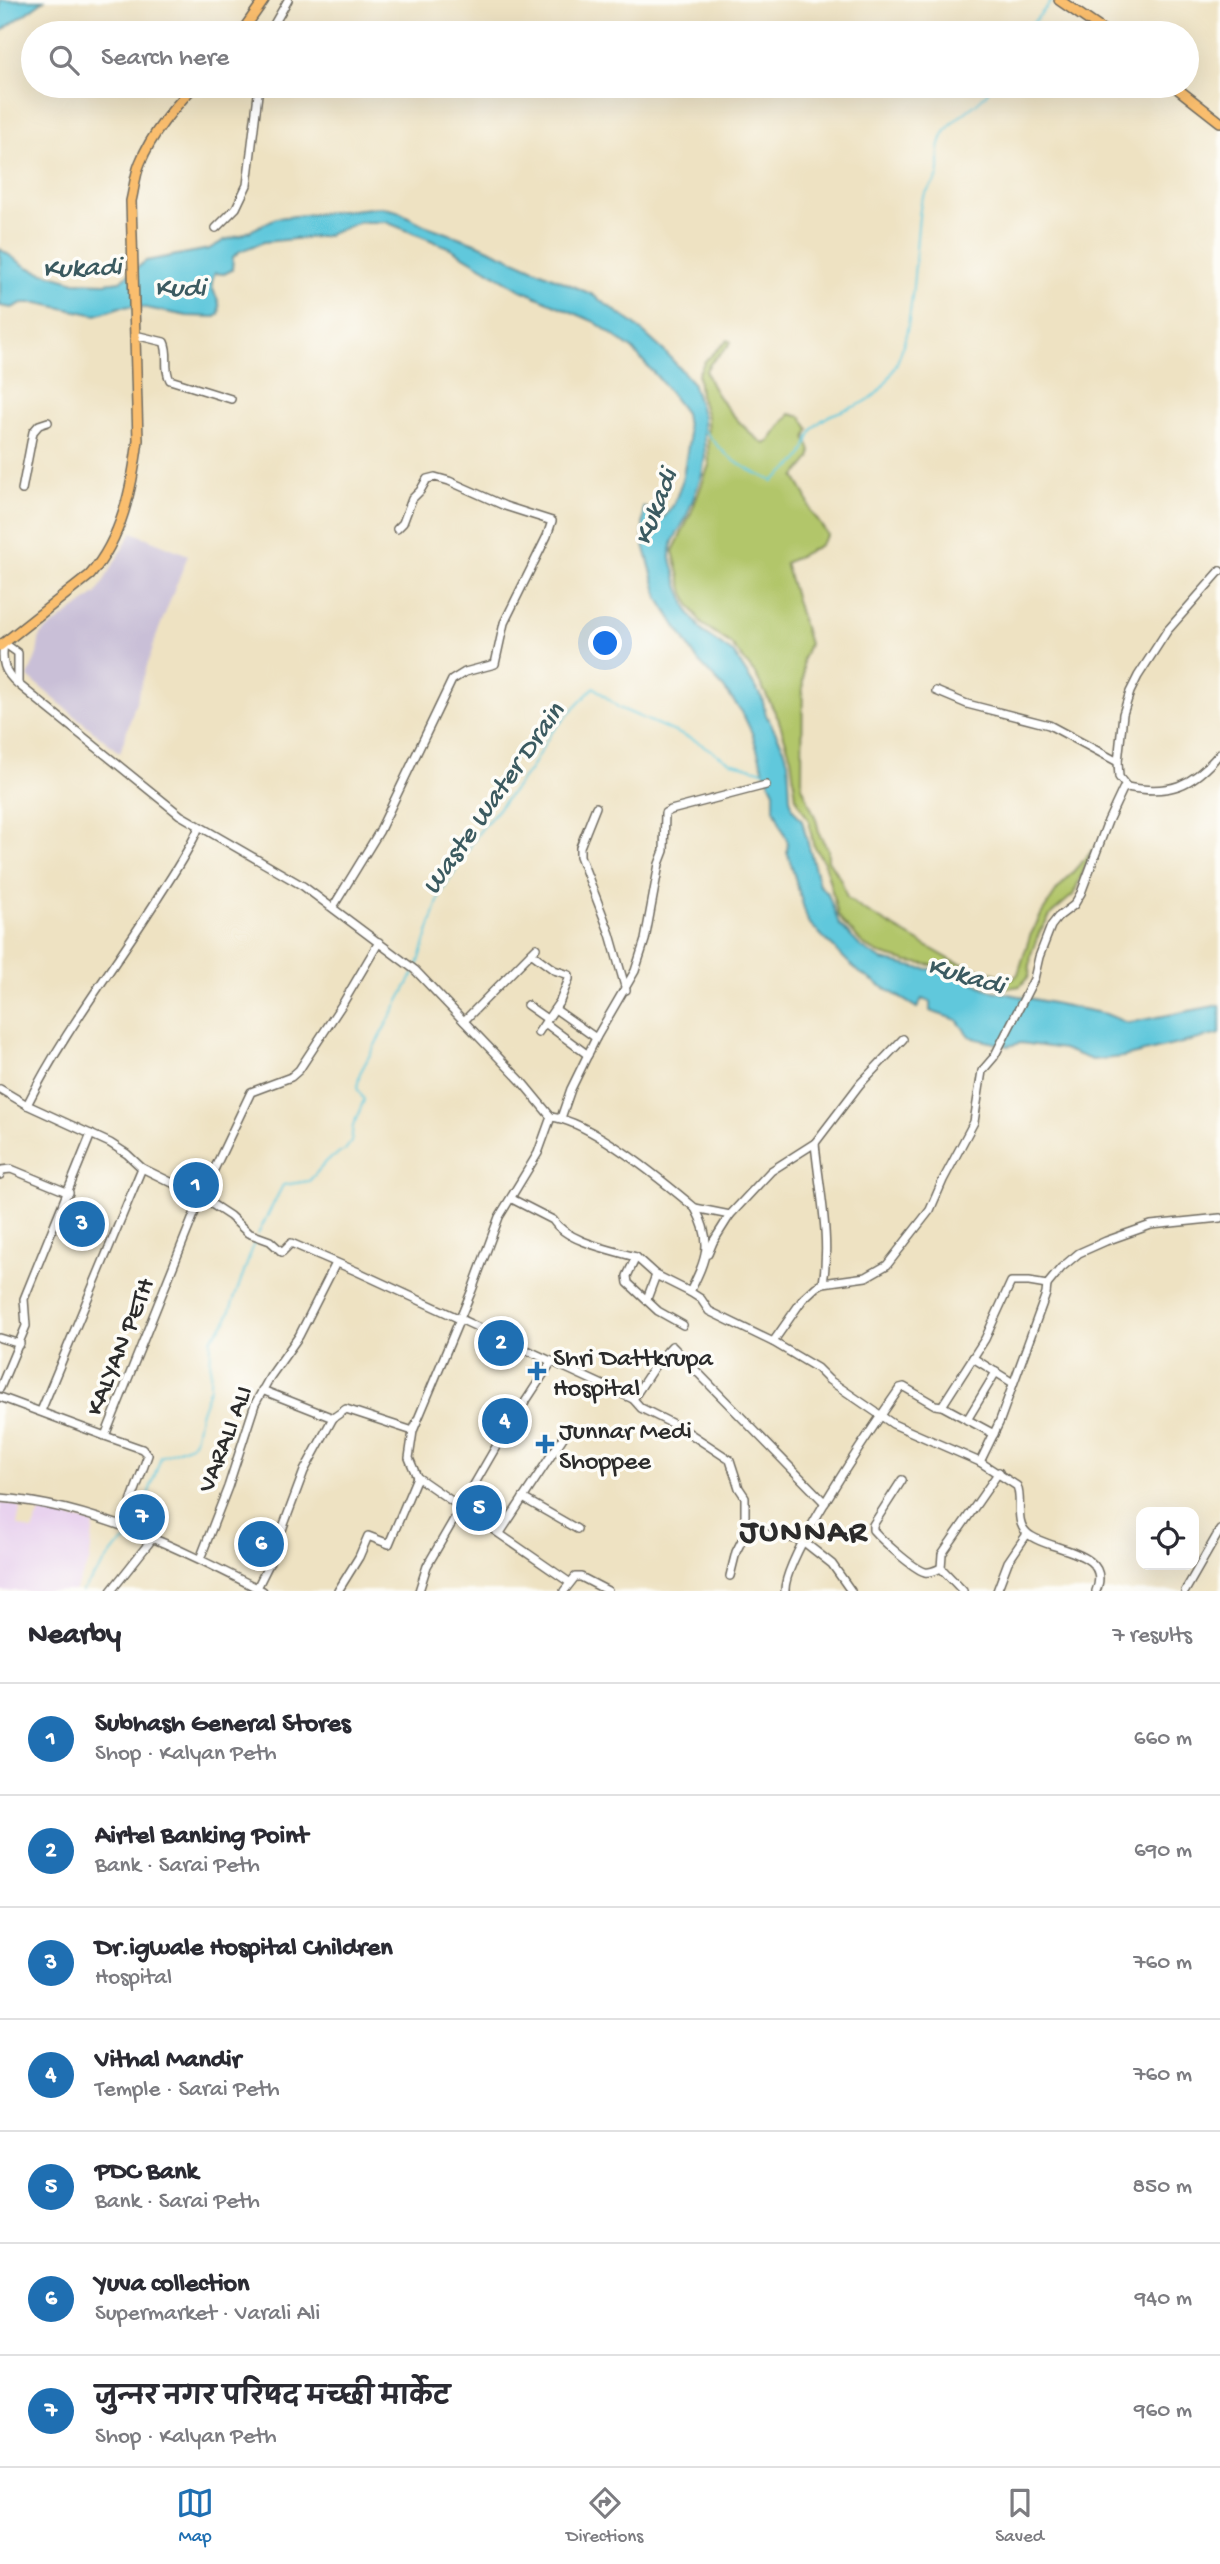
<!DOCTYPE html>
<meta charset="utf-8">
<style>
:root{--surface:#fff;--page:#f7f7f7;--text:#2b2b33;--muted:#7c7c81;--line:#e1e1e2;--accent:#1f6fb2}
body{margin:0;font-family:"Gochi Hand","Playpen Sans Deva",sans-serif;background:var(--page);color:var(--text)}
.controls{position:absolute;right:21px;bottom:21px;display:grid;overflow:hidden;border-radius:14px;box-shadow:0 7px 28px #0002}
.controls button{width:63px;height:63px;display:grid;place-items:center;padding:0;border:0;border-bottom:2px solid var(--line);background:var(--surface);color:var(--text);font:35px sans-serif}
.you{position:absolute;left:606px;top:644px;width:24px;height:24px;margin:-18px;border:5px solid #fff;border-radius:50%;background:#1a73e8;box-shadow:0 0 0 10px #1a73e833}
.badge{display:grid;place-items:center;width:46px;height:46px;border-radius:50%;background:var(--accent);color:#fff;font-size:23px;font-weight:700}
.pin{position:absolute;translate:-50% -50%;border:4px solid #fff;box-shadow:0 2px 7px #0006}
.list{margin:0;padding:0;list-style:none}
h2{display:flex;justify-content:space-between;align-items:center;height:91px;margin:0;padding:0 28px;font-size:30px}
h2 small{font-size:23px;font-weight:400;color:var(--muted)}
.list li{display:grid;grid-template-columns:46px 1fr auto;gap:21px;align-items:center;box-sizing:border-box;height:112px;padding:0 28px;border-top:2px solid var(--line)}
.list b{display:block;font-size:26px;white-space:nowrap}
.list p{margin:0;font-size:23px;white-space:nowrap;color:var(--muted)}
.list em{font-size:23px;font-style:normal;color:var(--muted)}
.icon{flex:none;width:38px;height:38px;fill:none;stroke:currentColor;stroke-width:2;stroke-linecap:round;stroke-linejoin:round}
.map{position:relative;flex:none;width:1220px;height:1591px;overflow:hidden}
.search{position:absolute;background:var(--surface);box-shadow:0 7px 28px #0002;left:21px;right:21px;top:21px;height:77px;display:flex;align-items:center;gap:18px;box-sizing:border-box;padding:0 24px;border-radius:38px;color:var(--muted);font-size:26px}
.sheet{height:875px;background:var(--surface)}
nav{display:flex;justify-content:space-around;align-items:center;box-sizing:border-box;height:98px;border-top:2px solid var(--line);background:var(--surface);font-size:19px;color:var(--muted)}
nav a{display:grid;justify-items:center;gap:4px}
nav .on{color:var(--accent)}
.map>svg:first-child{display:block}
.built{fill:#e8d2ee}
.industrial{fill:#c9bfd7}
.green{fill:#b2c66a;stroke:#6e784a;stroke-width:2}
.water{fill:#60c8dc;stroke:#467a84;stroke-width:2}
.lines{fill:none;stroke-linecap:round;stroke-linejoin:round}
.stream{stroke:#60c8dc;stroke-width:2}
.minor-casing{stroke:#6f6b60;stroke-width:10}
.major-casing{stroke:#6f6b60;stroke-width:12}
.minor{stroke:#fff;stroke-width:7}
.major{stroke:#fabe6e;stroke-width:9}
.poi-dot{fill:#1f6fb2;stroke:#fdfcf7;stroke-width:2.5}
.labels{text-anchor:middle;stroke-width:7;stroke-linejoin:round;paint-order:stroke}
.street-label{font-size:26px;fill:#2b2b2b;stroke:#fdfcf7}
.poi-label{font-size:26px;fill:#2b2b2b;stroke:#fdfcf7;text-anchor:start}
.water-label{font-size:28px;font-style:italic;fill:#3b5a60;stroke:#fdfcf7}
.district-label{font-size:33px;font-weight:bold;letter-spacing:2px;fill:#2b2b2b;stroke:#fdfcf7}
</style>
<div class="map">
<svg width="1220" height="1591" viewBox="0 0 1220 1591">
<rect width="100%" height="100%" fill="#fdfcf7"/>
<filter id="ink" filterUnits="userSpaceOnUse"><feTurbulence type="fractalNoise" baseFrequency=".0143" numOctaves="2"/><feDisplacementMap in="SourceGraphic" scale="14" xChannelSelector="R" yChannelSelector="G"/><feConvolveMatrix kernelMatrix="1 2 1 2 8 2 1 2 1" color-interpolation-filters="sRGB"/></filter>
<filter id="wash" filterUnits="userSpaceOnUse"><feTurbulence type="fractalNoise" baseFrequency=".00686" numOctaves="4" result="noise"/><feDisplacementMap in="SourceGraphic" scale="28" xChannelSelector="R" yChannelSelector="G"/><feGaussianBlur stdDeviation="1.57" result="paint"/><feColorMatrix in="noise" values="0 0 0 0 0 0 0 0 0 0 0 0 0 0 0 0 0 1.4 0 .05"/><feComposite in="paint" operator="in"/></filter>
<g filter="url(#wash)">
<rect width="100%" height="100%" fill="#eee2c2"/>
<polygon class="built" points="0,1503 21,1505 17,1525 32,1531 41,1510 94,1524 89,1563 74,1591 0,1591"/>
<polygon class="industrial" points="132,532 188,555 157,634 120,753 28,677 37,654 40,635 97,593"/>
<path class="green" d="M728 340 731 342C724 353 710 359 706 371 711 395 745 430 764 444L769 442 790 414 802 417 809 429 806 439C818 461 806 460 795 477L806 496 811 511 828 535 819 546 785 563 809 644 803 659 802 786 816 819 820 836 828 849V860L841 880 847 898 862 909 953 961 1013 979 1018 974 1030 936 1042 913 1057 890 1093 849 1073 895 1052 913 1040 931 1031 954 1029 976 1020 986 1008 988 964 969 908 962 883 955 865 946 844 924 838 915 825 864 813 844 809 821 796 798 791 757 778 718 756 675 731 644 702 624 690 605 684 593 673 551 691 513 709 465 707 417 700 395 698 374 705 361Z"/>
<g class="water">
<polygon points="0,0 44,0 0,32"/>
<path d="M380 207 397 211 424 225 478 244 591 294 634 324 666 353 692 382 703 417 705 457 702 475 686 518 673 541 670 555 679 588 689 612 703 632 734 654 762 698 766 715 784 748 788 761 790 798 793 809 802 821 819 885 828 894 839 924 861 947 882 960 918 968 937 970 948 976 959 975 989 990 1106 1014 1127 1023 1220 1005V1034L1123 1057 1092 1060 1063 1049 1021 1043 1008 1046 977 1039 969 1036 957 1020 930 1011V1002L922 999 917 1008 857 971 808 922 787 851 788 843 774 808V791L764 771 752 733 742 712 722 686 698 661 659 599 643 541V507L653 511 656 521 662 520 674 504 682 482 689 440 685 413 660 380 633 350 595 322 521 290 450 248 386 222H359L325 236 264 242 240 251 233 257 232 270 224 274 215 273C205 292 223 295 219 314L216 317 187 316 136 306 120 307 96 315 38 303H22L12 308 0 306V249L27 267 44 273 75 282 105 283 120 281 146 261 209 249 225 240 242 235 276 218Z"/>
</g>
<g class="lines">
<g class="stream">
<polyline points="1024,33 1053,0"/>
<path d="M704 430C727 459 739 466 773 481 781 474 795 466 801 457 807 449 808 436 814 428 831 407 859 412 878 392 920 349 911 259 921 203 923 192 934 186 938 176 941 166 937 154 940 144 947 116 980 109 991 86"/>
<polyline points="417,968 440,895 479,832 529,771 551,733 594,687 619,708 696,741 730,762 764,771"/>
<polyline points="258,1234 283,1185 309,1181 328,1160 345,1150 351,1142 353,1126 364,1100 357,1088 360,1073 414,973"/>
<polyline points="141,1526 146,1501 161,1457 191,1445 196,1436 200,1414 210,1387 211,1339 226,1321 256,1239"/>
<polyline points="82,1591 117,1547 133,1536"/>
</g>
</g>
</g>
<g filter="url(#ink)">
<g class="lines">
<defs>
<g id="minor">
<polyline points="269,33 288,0"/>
<polyline points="216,228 236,208 247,185 259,86"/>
<path d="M135 335 164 342C170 354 163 368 170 380L231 399"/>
<polyline points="22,490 33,432 39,425 48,422"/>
<path d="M18 684V653L4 643C1 662 4 672 18 684L180 815 303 886 415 970 522 1082 551 1117 538 1153 499 1217 472 1290 413 1431 409 1458 417 1477 569 1582"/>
<polyline points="936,691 967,704 1049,725 1118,762"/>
<polyline points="1127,787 1119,777 1118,762 1123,714 1130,692 1138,676 1167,631 1220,571"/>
<polyline points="596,807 580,847 580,856 610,934 626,990"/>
<polyline points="333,907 379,832 452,680 465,672 495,664 504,623 547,536 552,521 505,506 449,481 435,477 427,479 420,491 412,499 403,523 397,529"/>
<polyline points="531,953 554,970 569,975 569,979 560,1001 538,1033"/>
<polyline points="527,1005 547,1019"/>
<polyline points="555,1009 596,1038"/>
<polyline points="464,1021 536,948"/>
<polyline points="545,1023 588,1055"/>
<polyline points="0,1089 27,1105 110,1143 127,1154 142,1168 201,1197 230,1216 248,1233 270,1241 282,1252 291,1243 356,1271 633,1399 641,1408 683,1429 730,1460 739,1488 745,1497 745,1521 770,1536 784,1536 804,1542 832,1564 851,1591"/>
<path d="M27 1105C63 1033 113 969 156 901 171 877 188 853 199 827"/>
<path d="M551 1117C591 1121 663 1181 695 1208 714 1243 706 1259 690 1292L701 1299 709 1311 773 1342 817 1368 829 1380 893 1424 980 1462 1017 1486C1023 1500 1014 1521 1027 1533 1045 1551 1114 1549 1096 1591"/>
<polyline points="561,1118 571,1089 596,1038 635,971 645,940 659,864 664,851 665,813 671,810 766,785"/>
<polyline points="815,1143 860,1084 903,1039"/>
<polyline points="0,1175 2,1170 11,1169 69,1193"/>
<path d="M512 1199 553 1220C567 1242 612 1250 636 1257"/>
<path d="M695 1208 730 1215 771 1171 815 1143C819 1189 831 1237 823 1283"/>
<polyline points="708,1254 713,1242 730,1215"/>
<polyline points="647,1299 656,1275"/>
<polyline points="683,1325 658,1311 628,1283 627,1276 636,1257 656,1275 690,1292"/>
<polyline points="0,1338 20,1344"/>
<path d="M773 1342 803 1299 816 1287 823 1283 866 1277 887 1265 930 1210 943 1180 974 1122 982 1071 994 1057 1034 979 1039 957 1051 926 1058 917 1074 905 1081 893 1108 821 1123 789 1127 787C1169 795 1192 787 1220 753"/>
<polyline points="973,1358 1013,1383"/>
<polyline points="0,1388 26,1326 24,1299 91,1134"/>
<polyline points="262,1390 333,1418 346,1409 413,1431"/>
<polyline points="0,1397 105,1436"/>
<polyline points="633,1399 658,1361 672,1346 825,1503"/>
<polyline points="942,1406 994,1434"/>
<polyline points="41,1411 142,1168"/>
<polyline points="967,1420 996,1372"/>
<polyline points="980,1462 999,1423 1046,1294 1047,1285"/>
<path d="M902 1480 873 1525V1530C882 1540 912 1568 925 1572 931 1573 936 1570 941 1568"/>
<path d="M0 1498C94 1505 180 1549 263 1591"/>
<polyline points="523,1498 577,1529"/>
<polyline points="127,1526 132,1499 148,1455 142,1449 105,1436 201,1197 251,1092 291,1077 299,1070 343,1003 379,942"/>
<polyline points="500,1533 566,1433"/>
<polyline points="200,1559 228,1487 255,1404 270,1377 299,1336 336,1263"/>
<polyline points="730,1576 736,1552 750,1524"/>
<polyline points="257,1588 270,1562 304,1471 333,1418"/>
<polyline points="111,1591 153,1538"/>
<polyline points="338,1591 359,1557 368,1536 389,1544 417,1477"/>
<polyline points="419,1591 427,1566 497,1445 552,1361"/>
<polyline points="564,1591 575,1577 581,1577 608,1591"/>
<path d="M785 1591C783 1557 877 1421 900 1388L904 1387 935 1405 942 1406 985 1339 1011 1282H1029L1047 1285 1061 1268 1079 1253 1106 1241 1151 1225 1220 1218"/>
<polyline points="963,1591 941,1568 942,1554 999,1472"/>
<polyline points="997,1591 1008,1562 1027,1534"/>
<polyline points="1185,1591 1220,1530"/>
</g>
<g id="major">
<polyline points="1059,0 1107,33"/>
<polyline points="241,33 264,0"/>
<polyline points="1174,86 1220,122"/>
<path d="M0 646 90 575C122 538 132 488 138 440L131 201C134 189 135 175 140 163 152 133 173 109 194 86"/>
</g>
</defs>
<use href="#minor" class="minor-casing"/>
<use href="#major" class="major-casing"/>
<use href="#minor" class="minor"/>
<use href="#major" class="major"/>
</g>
</g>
<g class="poi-dot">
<path d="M533.5 1360.5h7v7h7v7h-7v7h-7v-7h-7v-7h7z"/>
<path d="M541.5 1433.5h7v7h7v7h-7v7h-7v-7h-7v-7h7z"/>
</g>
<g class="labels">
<g class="street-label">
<text transform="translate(118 1346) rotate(-68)" y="9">KALYAN PETH</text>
<text transform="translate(223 1438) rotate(-69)" y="9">VARALI ALI</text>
</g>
<g class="poi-label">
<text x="553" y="1365">Shri Dattkrupa<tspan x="553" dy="30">Hospital</tspan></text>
<text x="559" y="1438">Junnar Medi<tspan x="559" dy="30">Shoppee</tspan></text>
</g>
<g class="water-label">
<text transform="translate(82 265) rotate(-2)" y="10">Kukadi</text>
<text x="180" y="295">Kudi</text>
<text transform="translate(653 506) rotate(-69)" y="10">Kukadi</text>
<text transform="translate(491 797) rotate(-55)" y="10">Waste Water Drain</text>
<text transform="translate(967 973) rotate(16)" y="10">Kukadi</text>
</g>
<g class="district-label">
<text x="804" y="1540">JUNNAR</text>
</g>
</g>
</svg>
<div class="controls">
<button><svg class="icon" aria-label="locate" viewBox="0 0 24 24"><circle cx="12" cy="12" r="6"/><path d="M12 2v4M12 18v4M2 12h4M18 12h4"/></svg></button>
</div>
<div class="you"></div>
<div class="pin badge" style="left:196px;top:1185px">1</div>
<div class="pin badge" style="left:501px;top:1343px">2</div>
<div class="pin badge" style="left:82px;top:1224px">3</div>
<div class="pin badge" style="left:505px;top:1421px">4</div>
<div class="pin badge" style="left:479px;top:1508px">5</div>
<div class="pin badge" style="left:261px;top:1544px">6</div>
<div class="pin badge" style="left:142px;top:1517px">7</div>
<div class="search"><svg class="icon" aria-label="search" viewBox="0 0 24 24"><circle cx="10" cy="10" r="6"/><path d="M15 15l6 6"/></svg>Search here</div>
</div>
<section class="sheet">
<h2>Nearby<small>7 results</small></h2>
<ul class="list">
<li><span class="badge">1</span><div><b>Subhash General Stores</b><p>Shop · Kalyan Peth</p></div><em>660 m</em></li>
<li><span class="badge">2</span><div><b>Airtel Banking Point</b><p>Bank · Sarai Peth</p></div><em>690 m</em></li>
<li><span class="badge">3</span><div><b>Dr.igwale Hospital Children</b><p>Hospital</p></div><em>760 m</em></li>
<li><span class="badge">4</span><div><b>Vithal Mandir</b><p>Temple · Sarai Peth</p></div><em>760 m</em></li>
<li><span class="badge">5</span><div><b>PDC Bank</b><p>Bank · Sarai Peth</p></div><em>850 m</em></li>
<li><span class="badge">6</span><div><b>Yuva collection</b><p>Supermarket · Varali Ali</p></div><em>940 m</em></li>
<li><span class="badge">7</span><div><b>जुन्नर नगर परिषद मच्छी मार्केट</b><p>Shop · Kalyan Peth</p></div><em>960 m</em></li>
</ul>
</section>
<nav>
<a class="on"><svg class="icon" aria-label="map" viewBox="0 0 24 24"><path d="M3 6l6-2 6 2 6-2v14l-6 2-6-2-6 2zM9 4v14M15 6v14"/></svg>Map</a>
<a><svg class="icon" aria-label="directions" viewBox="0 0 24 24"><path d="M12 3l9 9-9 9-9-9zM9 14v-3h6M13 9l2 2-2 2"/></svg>Directions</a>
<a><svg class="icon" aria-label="saved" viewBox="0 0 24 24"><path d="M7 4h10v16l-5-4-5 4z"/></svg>Saved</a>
</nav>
